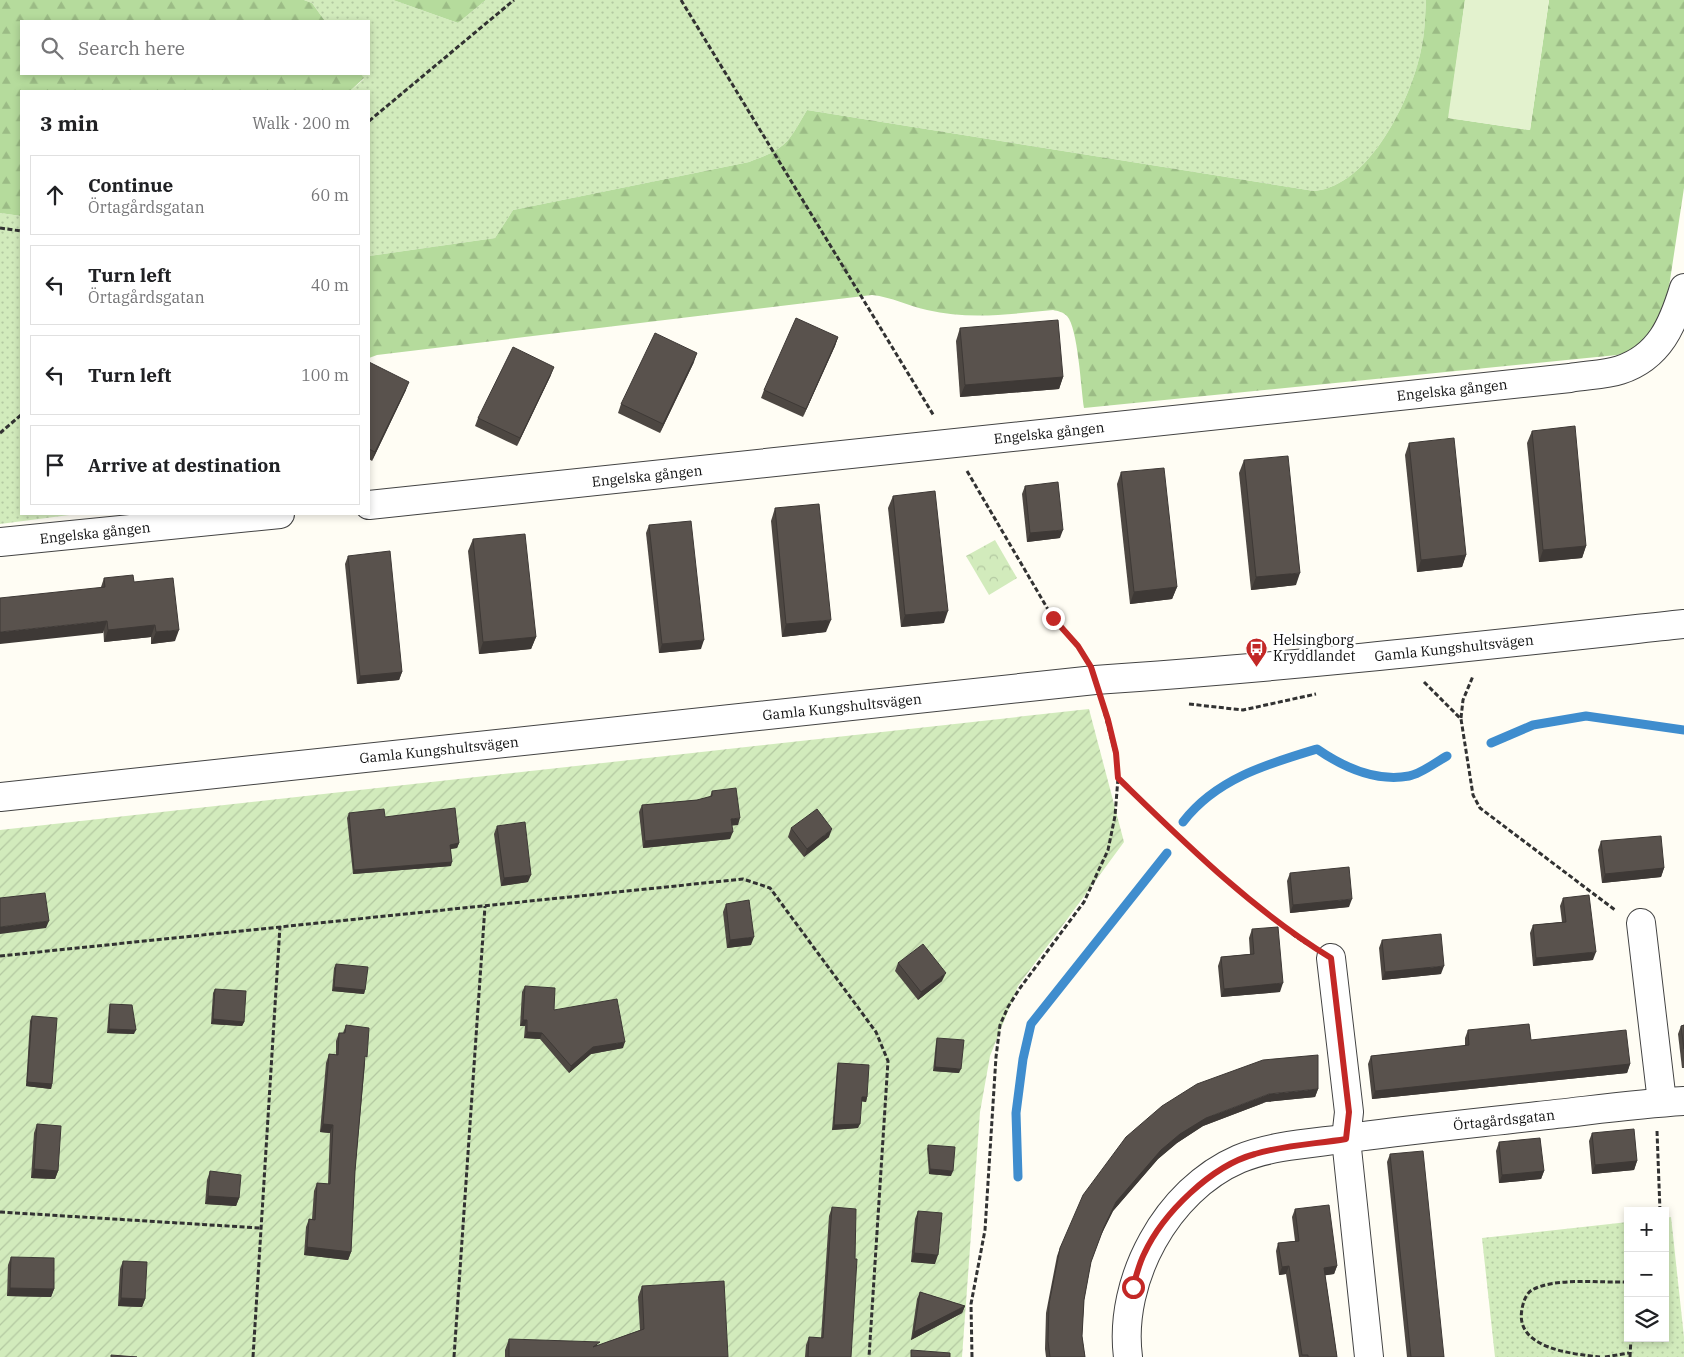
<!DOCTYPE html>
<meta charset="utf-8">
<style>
:root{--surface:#fff;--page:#f2f2f2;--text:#202124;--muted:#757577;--line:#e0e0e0}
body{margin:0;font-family:"IBM Plex Serif",serif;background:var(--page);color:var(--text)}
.controls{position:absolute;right:15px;bottom:15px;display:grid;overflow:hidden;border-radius:0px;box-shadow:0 2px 8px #0003}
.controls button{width:45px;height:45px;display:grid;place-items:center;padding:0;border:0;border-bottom:1px solid var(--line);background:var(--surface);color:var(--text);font:25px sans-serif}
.stop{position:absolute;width:15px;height:15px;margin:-11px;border:4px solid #c32826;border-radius:50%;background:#fff}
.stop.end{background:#c32826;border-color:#fff;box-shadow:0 1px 5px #0008}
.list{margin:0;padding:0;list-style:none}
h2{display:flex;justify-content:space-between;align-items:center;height:65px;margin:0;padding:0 20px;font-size:21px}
h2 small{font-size:16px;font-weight:400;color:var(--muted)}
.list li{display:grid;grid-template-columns:32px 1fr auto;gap:15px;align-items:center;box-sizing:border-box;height:80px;margin:0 10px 10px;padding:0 10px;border:1px solid var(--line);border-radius:0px}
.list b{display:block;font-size:19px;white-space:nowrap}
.list p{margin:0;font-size:16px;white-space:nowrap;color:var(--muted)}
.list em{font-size:16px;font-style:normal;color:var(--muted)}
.icon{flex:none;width:28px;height:28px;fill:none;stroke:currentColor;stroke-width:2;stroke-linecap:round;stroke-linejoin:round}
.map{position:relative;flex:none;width:1684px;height:1357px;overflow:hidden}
.search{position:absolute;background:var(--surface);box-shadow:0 2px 8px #0003;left:20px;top:20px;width:350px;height:55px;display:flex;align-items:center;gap:12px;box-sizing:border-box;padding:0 18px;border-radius:0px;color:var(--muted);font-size:19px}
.panel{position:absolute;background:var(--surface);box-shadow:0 2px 8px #0003;left:20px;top:90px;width:350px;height:425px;border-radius:0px}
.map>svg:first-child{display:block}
.grass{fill:url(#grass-dots)}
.forest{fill:url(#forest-firs)}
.park{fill:url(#park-crowns)}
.garden{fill:url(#garden-furrows)}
.pitch{fill:#e3f2ce}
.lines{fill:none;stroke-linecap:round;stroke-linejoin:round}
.stream{stroke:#3f8dce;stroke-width:9}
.minor-casing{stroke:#434343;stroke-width:30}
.path{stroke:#323232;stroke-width:3;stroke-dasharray:5 2.5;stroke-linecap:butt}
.minor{stroke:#fff;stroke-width:28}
.wall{fill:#4d4742}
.shaded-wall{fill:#3e3936}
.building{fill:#59524d;stroke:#3e3936}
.route{stroke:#c32826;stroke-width:6}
.labels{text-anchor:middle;stroke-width:5;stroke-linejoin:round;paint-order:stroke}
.street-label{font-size:14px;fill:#101010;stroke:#fff}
.poi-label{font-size:14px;fill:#101010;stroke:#fff;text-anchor:start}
</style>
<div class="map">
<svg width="1684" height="1357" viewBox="0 0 1684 1357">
<defs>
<pattern id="grass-dots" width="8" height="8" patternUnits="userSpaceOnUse" patternTransform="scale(1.25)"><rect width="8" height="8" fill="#d2ebbc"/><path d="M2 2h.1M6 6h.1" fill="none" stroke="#b3c8a1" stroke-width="1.8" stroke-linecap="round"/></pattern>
<pattern id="forest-firs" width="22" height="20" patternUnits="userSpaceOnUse" patternTransform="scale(1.25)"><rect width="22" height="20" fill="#b5db9c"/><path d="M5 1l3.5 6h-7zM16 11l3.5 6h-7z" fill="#9bbb85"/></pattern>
<pattern id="park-crowns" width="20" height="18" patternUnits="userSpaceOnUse" patternTransform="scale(1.25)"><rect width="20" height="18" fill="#d2ebbc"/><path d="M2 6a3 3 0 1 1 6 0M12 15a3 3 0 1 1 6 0" fill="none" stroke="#b3c8a1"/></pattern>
<pattern id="garden-furrows" width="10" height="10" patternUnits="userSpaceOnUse" patternTransform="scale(1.25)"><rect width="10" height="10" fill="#d2ebbc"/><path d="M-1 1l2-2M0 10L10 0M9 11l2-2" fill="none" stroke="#b3c8a1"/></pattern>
</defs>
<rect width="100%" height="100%" fill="#fffdf4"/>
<g class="grass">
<path d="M304 0H393L458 23 486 0H1426C1425 16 1425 33 1421 50 1411 99 1370 186 1314 191L807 110C787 144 787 148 749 162L513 210 495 238 369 256V91H350L364 79 361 74H369V21H325L312 3Z"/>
<polygon points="0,213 21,216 21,514 77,514 0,524"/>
<polygon points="1671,1217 1684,1337 1684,1357 1495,1357 1482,1238 1628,1222 1628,1338 1665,1338 1665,1218"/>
</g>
<g class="forest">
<polygon points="0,0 304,0 312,3 325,21 21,21 21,74 361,74 364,78 350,91 21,91 21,216 0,213"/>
<polygon points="393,0 486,0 458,23"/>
<path d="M1426 0H1465L1449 118 1530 130 1549 0H1684V188L1667 300 1662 314 1649 335 1632 351 1617 355 1084 408C1081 389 1078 328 1067 316 1063 312 1058 311 1053 310 1011 314 969 320 927 310 908 306 892 297 872 295L377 355 369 358V256L495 238 513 210 749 162C787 148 787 144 807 110L1314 191C1370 186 1411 99 1421 50 1425 33 1425 16 1426 0Z"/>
</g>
<polygon class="park" points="995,540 1017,578 989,595 966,556"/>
<polygon class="garden" points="1089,709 1124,842 1018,986 990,1056 980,1112 962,1357 0,1357 0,830"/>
<polygon class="pitch" points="1465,0 1549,0 1530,130 1448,118"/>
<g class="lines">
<g class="stream">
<polyline points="1491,743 1533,725 1586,716 1684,730"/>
<path d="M1183 822C1216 779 1267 764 1317 749 1343 767 1376 782 1409 776 1421 774 1436 762 1447 756"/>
<polyline points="1018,1177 1016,1113 1023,1059 1031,1024 1167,853"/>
</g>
<defs>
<g id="minor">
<path d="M369 505 1570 378C1586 375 1605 375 1620 370 1660 357 1673 324 1684 288"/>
<polyline points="0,542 280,514"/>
<path d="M0 797 1095 680C1291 667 1488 645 1684 624"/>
<polyline points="1641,923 1662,1102"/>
<polyline points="1331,958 1349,1112 1346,1139 1369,1357"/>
<path d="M1128 1357C1118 1280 1167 1190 1239 1159 1275 1144 1319 1143 1357 1137 1417 1129 1477 1123 1538 1116 1586 1111 1635 1104 1684 1101"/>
</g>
</defs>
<use href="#minor" class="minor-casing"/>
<g class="path">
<polyline points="681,0 934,416"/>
<polyline points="369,121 514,0"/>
<polyline points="0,228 21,231"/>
<polyline points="0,433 21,415"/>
<polyline points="967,471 1053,618 1081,651"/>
<polyline points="1424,682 1461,719 1473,795 1480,808 1615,910"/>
<polyline points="1189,704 1243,710 1316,694"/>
<polyline points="1461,718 1463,700 1473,676"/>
<polyline points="1118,779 1206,863 1295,936 1307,944"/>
<polyline points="0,956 743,879 770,888 876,1032 888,1061 869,1357"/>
<polyline points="1657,1131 1660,1211"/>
<polyline points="0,1212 260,1228"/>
<polyline points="253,1357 280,926"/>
<polyline points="454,1357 485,906"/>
<polyline points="972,1357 971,1304 985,1230 996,1057 1000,1025 1008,1007 1020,988 1084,902 1108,850 1115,816 1118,778 1115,753 1103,707"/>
<path d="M1600 1357C1574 1354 1514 1349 1522 1309 1523 1303 1526 1293 1532 1290 1555 1277 1602 1283 1628 1282"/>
<polyline points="1605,1357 1629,1353"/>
<polyline points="1630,1357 1631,1338"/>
</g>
<use href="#minor" class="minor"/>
</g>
<g class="wall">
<polygon points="960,328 1063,377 1059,389 960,397 956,341"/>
<polygon points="838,337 835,346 803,417 761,398 764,390"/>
<polygon points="369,362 406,390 372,461 369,459"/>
<polygon points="694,362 660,433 618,413 621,404"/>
<polygon points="551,375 517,446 475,426 478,418"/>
<polygon points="1532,431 1586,546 1582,558 1539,562 1527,443"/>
<polygon points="1409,443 1466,555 1462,567 1417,572 1405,455"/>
<polygon points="1244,460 1296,585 1251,590 1239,473"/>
<polygon points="1121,472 1177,587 1172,599 1130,604 1117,484"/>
<polygon points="1025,486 1060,538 1027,542 1022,494"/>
<polygon points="893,496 944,623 901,627 888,508"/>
<polygon points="775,508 826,632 782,637 771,521"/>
<polygon points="649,525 701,649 659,653 646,533"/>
<polygon points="473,539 536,637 531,649 479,654 468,551"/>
<polygon points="348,556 402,672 399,680 357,684 345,564"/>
<polygon points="104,578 134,582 175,641 151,644 151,637 104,642 101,587"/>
<polygon points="712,791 738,825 732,825 730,839 643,848 639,812 642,805 697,800 710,797"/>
<polygon points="349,813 385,817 459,843 457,848 451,849 451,866 353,874 347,818"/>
<polygon points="497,826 528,882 501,886 494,834"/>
<polygon points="791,828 829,837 804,857 788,837"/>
<polygon points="1601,841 1664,868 1661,877 1602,883 1598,850"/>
<polygon points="1290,873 1349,907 1290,913 1287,881"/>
<polygon points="1563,898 1593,960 1533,966 1530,933 1533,925 1562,922 1560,906"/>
<polygon points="726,904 751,945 727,948 723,912"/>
<polygon points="1252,929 1280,992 1221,997 1218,966 1221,957 1250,954 1249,938"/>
<polygon points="1382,940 1441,974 1382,980 1379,948"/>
<polygon points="898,963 942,981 918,1000 895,971"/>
<polygon points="336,964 365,990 364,994 332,991 334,968"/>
<polygon points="525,986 554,1010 623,1048 591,1054 569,1073 540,1039 524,1038 525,1026 520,1026 522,992"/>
<polygon points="215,989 244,1022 242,1026 211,1024 213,993"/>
<polygon points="110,1004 134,1034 107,1033 109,1008"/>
<polygon points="32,1016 52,1084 51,1089 26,1086 30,1021"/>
<polygon points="346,1025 365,1063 355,1171 351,1252 348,1260 304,1255 306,1227 309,1219 312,1219 314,1191 317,1183 328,1184 330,1133 320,1132 326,1063 329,1054 336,1055 336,1041 339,1033 343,1033"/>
<polygon points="1684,1025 1684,1068 1682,1068 1678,1034 1681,1026"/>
<polygon points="1468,1030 1531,1040 1630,1064 1627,1073 1372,1099 1368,1064 1371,1056 1465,1046 1465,1038"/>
<polygon points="937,1038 959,1073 933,1071 936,1042"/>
<polygon points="838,1063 867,1097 866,1102 861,1101 858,1128 832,1130 837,1068"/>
<polygon points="1318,1089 1315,1097 1266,1102 1203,1126 1177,1143 1158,1159 1113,1211 1101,1235 1091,1262 1084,1300 1082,1336 1085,1357 1046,1357 1045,1349 1046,1313 1057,1256 1060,1248 1126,1137"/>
<polygon points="37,1124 58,1171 55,1179 31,1178 34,1133"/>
<polygon points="1592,1133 1637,1161 1634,1170 1592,1174 1589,1141"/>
<polygon points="1499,1142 1544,1171 1541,1179 1499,1183 1496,1151"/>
<polygon points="928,1145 951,1176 929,1174 927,1149"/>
<polygon points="1390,1154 1444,1357 1407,1357 1387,1162"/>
<polygon points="210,1171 239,1198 236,1206 205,1204 207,1180"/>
<polygon points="832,1207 851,1357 805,1357 806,1345 809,1337 821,1338 829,1216"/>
<polygon points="1295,1209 1337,1266 1334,1274 1325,1275 1337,1357 1299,1357 1286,1274 1279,1275 1276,1251 1278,1243 1295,1241 1292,1217"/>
<polygon points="918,1211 935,1264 911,1262 915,1219"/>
<polygon points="11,1257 54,1289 51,1297 7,1296 8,1265"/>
<polygon points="123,1261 145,1299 142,1307 118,1306 120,1269"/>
<polygon points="642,1286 728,1357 505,1357 505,1350 509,1339 599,1345 640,1330 638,1297"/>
<polygon points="920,1292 965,1306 962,1313 911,1340 917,1299"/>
</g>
<g class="shaded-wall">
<polygon points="838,337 835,346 803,417 806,409"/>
<polygon points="697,353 694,362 660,433 663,424"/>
<polygon points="554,367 551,375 517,446 520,438"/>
<polygon points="1063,377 1059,389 960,397 965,385"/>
<polygon points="409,382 406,390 372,461 375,452"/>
<polygon points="1063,530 1060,538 1027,542 1030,533"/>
<polygon points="1586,546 1582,558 1539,562 1543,550"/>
<polygon points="1466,555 1462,567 1417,572 1421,560"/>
<polygon points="1300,573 1296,585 1251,590 1256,577"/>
<polygon points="1177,587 1172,599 1130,604 1134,592"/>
<polygon points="948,611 944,623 901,627 905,615"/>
<polygon points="831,620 826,632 782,637 786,624"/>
<polygon points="107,621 103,633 0,644 0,632"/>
<polygon points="155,625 151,637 104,642 108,630"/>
<polygon points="179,630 175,641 151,644 156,632"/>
<polygon points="536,637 531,649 479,654 483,642"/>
<polygon points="704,640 701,649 659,653 662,644"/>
<polygon points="402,672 399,680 357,684 360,676"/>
<polygon points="740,818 738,825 729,826 731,819"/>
<polygon points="832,829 829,837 804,857 807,849"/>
<polygon points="733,832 730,839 643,848 645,841"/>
<polygon points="459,843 457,848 449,849 450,845"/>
<polygon points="452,862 451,866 353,874 354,870"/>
<polygon points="1664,868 1661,877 1602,883 1605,874"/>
<polygon points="531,875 528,882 501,886 504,878"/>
<polygon points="1352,899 1349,907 1290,913 1293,905"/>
<polygon points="49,921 46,928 0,934 0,927"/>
<polygon points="754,937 751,945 727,948 730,940"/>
<polygon points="1596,952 1593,960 1533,966 1536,958"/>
<polygon points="1444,966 1441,974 1382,980 1385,972"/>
<polygon points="946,973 942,981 918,1000 921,992"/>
<polygon points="1283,983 1280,992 1221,997 1224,989"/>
<polygon points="334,987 365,990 364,994 332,991"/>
<polygon points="213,1019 244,1022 242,1026 211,1024"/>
<polygon points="523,1020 527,1020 525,1026 520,1026"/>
<polygon points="109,1029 136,1030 134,1034 107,1033"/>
<polygon points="527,1032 542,1033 540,1039 524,1038"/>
<polygon points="625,1042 623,1048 591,1054 569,1073 571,1066 593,1047"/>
<polygon points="1630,1064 1627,1073 1372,1099 1375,1091"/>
<polygon points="935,1067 961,1069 959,1073 933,1071"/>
<polygon points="27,1082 52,1084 51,1089 26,1086"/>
<polygon points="1318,1089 1315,1097 1266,1102 1203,1126 1177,1143 1158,1159 1113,1211 1101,1235 1104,1227 1116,1202 1161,1150 1180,1134 1206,1118 1269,1094"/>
<polygon points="862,1097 867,1097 866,1102 860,1101"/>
<polygon points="323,1124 333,1125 330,1133 320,1132"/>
<polygon points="860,1124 858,1128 832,1130 834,1125"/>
<polygon points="1637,1161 1634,1170 1592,1174 1595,1165"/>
<polygon points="34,1169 58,1171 55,1179 31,1178"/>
<polygon points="930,1169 953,1171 951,1176 929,1174"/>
<polygon points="1544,1171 1541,1179 1499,1183 1502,1175"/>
<polygon points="208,1196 239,1198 236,1206 205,1204"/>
<polygon points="307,1247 351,1252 348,1260 304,1255"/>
<polygon points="914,1253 938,1255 935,1264 911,1262"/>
<polygon points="1289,1266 1286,1274 1279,1275 1282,1267"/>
<polygon points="1337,1266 1334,1274 1321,1276 1324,1268"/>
<polygon points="10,1288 54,1289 51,1297 7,1296"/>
<polygon points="121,1298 145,1299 142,1307 118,1306"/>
<polygon points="965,1306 962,1313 911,1340 914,1332"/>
</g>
<g class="building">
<polygon points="796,318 838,337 806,409 764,390"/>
<polygon points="1058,320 1063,377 965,385 960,328"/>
<polygon points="655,333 697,353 663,424 621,404"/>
<polygon points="513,347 554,367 520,438 478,418"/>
<polygon points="369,362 409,382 375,452 369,449"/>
<polygon points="1575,426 1586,546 1543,550 1532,431"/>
<polygon points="1454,438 1466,555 1421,560 1409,443"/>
<polygon points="1288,456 1300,573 1256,577 1244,460"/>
<polygon points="1164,468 1177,587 1134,592 1121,472"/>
<polygon points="1058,482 1063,530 1030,533 1025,486"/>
<polygon points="935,491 948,611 905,615 893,496"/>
<polygon points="819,504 831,620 786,624 775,508"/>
<polygon points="691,521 704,640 662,644 649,525"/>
<polygon points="525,534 536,637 483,642 473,539"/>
<polygon points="390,551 402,672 360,676 348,556"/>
<polygon points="133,575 134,582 173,578 179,630 156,632 155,625 108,630 107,621 0,632 0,598 105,587 104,578"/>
<polygon points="736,788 740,818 731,819 733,832 645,841 642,805 697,800 712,796 712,791"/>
<polygon points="455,808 459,843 450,845 452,862 354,870 349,813 384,809 385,817"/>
<polygon points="817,809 832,829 807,849 791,828"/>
<polygon points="525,822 531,875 504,878 497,826"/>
<polygon points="1661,836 1664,868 1605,874 1601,841"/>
<polygon points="1349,867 1352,899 1293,905 1290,873"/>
<polygon points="45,893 49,921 0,927 0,898"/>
<polygon points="1589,895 1596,952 1536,958 1533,925 1566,922 1563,898"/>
<polygon points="749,900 754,937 730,940 726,904"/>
<polygon points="1278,927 1283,983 1224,989 1221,957 1254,954 1252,929"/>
<polygon points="1441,934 1444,966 1385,972 1382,940"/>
<polygon points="923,944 946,973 921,992 898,963"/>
<polygon points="336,964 368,967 365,990 334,987"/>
<polygon points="525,986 555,988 554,1010 617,999 625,1042 593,1047 571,1066 542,1033 527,1032 527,1020 523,1020"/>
<polygon points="215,989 246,991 244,1022 213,1019"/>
<polygon points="110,1004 132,1005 136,1030 109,1029"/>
<polygon points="32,1016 57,1018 52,1084 27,1082"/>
<polygon points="1529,1024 1531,1040 1626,1030 1630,1064 1375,1091 1371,1056 1469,1045 1468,1030"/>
<polygon points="346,1025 369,1028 367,1057 365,1056 355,1171 351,1252 307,1247 309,1219 315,1220 317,1183 330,1184 333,1125 323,1124 329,1054 338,1055 339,1033 345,1033"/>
<polygon points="1684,1025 1684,1049 1681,1026"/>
<polygon points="937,1038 964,1040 961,1069 935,1067"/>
<polygon points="1318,1055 1318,1089 1269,1094 1206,1118 1180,1134 1161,1150 1116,1202 1104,1227 1091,1262 1084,1300 1082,1336 1085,1357 1050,1357 1048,1341 1049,1304 1060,1248 1083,1195 1126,1137 1162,1106 1197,1084 1263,1060"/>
<polygon points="838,1063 869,1065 867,1097 862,1097 860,1124 834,1125"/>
<polygon points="37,1124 61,1126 58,1171 34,1169"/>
<polygon points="1634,1129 1637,1161 1595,1165 1592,1133"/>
<polygon points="1540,1138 1544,1171 1502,1175 1499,1142"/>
<polygon points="928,1145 955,1147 953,1171 930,1169"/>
<polygon points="1423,1151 1444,1357 1411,1357 1390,1154"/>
<polygon points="210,1171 241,1175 239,1198 208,1196"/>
<polygon points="1329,1205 1337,1266 1324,1268 1337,1357 1308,1357 1308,1355 1302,1355 1289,1266 1282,1267 1278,1243 1299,1241 1295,1209"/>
<polygon points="832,1207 856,1209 855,1259 857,1259 851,1357 808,1357 809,1337 823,1338"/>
<polygon points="918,1211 942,1213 938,1255 914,1253"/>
<polygon points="11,1257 54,1258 54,1289 10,1288"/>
<polygon points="123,1261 147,1262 145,1299 121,1298"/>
<polygon points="724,1281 728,1357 509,1357 509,1339 600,1342 593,1347 644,1329 642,1286"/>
<polygon points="920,1292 965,1306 914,1332"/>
<polygon points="911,1350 950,1353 950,1357 911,1357"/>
<polygon points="111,1355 137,1357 111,1357"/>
</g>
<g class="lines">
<path class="route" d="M1053 618 1078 646 1091 667 1108 720 1116 753 1118 778C1185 843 1251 909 1331 958L1349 1112 1346 1139C1316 1144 1284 1145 1255 1154 1211 1166 1163 1213 1144 1254 1139 1264 1136 1276 1133 1287"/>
</g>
<defs>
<symbol id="bus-pin" viewBox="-11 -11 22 30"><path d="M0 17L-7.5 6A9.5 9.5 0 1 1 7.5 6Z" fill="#c32826" stroke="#fff"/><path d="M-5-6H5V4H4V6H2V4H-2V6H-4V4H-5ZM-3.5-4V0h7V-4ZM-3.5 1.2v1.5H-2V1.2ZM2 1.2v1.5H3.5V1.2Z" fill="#fff"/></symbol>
</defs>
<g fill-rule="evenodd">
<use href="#bus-pin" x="1244" y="636" width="25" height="34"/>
</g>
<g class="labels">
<g class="street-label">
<text transform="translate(1452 390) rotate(-6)" y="5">Engelska gången</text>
<text transform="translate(1049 433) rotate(-6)" y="5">Engelska gången</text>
<text transform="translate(647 476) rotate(-6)" y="5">Engelska gången</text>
<text transform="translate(95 533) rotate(-6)" y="5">Engelska gången</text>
<text transform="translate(1454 648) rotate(-6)" y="5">Gamla Kungshultsvägen</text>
<text transform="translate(842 707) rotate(-6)" y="5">Gamla Kungshultsvägen</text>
<text transform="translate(439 750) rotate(-6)" y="5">Gamla Kungshultsvägen</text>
<text transform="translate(1504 1120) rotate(-6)" y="5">Örtagårdsgatan</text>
</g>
<g class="poi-label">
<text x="1273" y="645">Helsingborg<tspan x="1273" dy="16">Kryddlandet</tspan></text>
</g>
</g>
</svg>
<div class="controls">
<button>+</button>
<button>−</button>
<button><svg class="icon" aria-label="layers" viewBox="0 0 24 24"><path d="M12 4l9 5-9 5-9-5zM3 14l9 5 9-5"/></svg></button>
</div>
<div class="stop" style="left:1133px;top:1287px"></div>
<div class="stop end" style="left:1053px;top:618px"></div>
<div class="search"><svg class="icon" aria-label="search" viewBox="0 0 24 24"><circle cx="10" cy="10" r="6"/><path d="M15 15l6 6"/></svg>Search here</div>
<section class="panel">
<h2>3 min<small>Walk · 200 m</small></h2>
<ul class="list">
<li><svg class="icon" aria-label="ahead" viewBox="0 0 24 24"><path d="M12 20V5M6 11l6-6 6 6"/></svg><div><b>Continue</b><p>Örtagårdsgatan</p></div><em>60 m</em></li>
<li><svg class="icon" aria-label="left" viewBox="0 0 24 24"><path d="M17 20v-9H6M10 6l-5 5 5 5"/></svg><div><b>Turn left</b><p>Örtagårdsgatan</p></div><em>40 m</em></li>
<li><svg class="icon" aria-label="left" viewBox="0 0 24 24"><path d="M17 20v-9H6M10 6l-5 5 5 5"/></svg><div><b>Turn left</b></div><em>100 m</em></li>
<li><svg class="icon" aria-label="arrive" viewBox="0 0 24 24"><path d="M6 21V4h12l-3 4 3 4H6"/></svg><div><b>Arrive at destination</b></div></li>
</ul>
</section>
</div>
